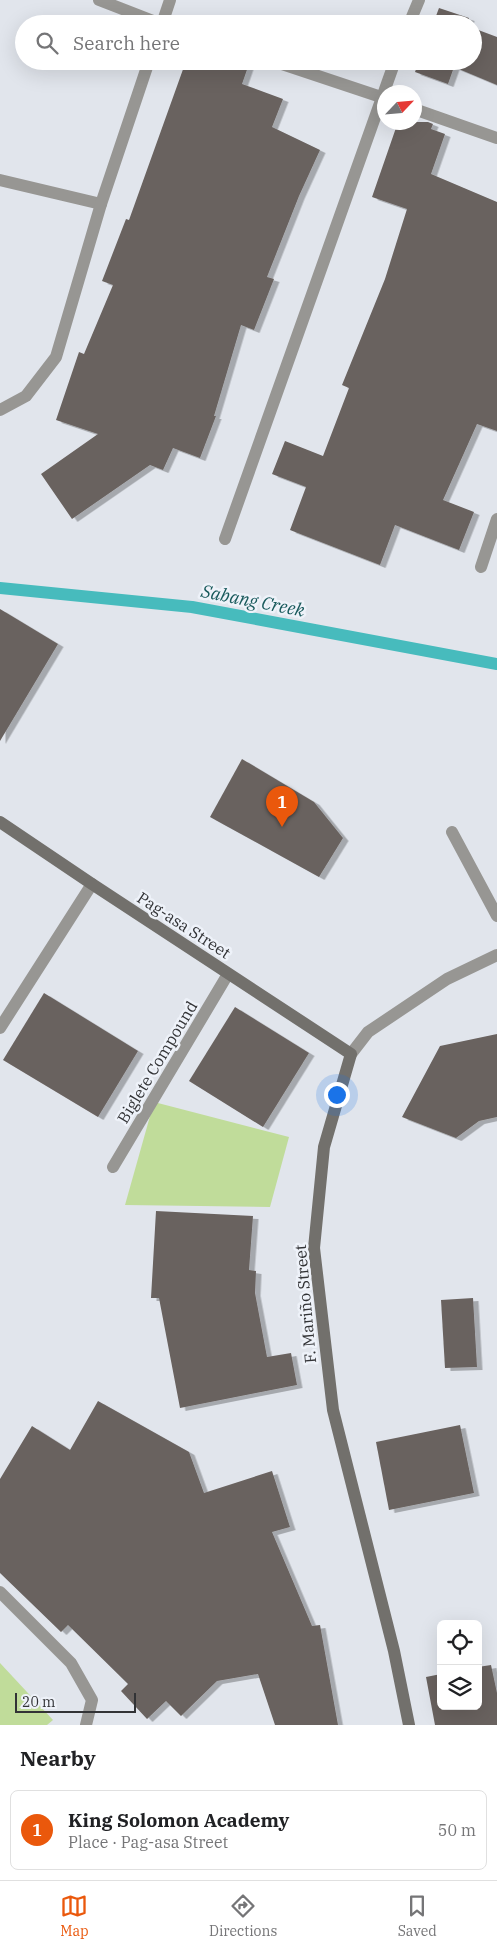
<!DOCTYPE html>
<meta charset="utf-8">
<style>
:root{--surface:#fff;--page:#f2f2f2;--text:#202124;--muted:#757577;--line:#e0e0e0;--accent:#ea580c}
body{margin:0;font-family:"IBM Plex Serif",serif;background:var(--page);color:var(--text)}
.controls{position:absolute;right:15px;bottom:15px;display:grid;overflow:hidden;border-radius:8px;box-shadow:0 5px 20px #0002}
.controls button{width:45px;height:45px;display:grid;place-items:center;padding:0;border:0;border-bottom:1px solid var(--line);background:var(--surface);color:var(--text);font:25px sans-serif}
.compass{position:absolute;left:377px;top:85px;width:45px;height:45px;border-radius:50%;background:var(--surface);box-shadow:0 5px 20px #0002;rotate:64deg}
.scale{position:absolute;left:15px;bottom:12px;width:121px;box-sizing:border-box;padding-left:5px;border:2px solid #323336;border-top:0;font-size:14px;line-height:18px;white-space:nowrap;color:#323336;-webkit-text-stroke:4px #eef2f9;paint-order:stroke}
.you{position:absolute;left:336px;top:1094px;width:18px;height:18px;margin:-12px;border:4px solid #fff;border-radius:50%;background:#1a73e8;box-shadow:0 0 0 8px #1a73e833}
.badge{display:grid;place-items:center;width:32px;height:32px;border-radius:50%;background:var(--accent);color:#fff;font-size:16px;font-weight:700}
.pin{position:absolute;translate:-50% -41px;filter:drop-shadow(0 1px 2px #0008)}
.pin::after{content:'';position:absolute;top:26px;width:18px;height:15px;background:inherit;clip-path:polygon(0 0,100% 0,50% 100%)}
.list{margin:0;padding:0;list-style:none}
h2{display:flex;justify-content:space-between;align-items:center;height:65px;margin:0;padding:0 20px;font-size:21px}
h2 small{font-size:16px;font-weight:400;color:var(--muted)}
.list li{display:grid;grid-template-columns:32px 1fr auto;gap:15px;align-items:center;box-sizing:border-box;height:80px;margin:0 10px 10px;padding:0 10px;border:1px solid var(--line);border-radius:8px}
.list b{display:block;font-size:19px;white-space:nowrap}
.list p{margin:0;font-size:16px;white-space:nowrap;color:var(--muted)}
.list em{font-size:16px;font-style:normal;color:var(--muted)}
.icon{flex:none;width:28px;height:28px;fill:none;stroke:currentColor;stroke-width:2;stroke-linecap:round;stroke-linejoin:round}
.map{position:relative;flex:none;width:497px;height:1725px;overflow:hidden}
.search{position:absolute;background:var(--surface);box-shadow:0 5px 20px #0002;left:15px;right:15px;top:15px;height:55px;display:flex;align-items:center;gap:12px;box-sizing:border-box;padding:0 18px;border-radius:28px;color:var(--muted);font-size:19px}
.sheet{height:155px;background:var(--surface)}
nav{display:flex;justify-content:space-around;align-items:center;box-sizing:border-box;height:70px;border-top:1px solid var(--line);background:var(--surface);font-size:14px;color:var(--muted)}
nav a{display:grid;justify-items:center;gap:2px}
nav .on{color:var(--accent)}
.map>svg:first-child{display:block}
.green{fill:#c0dc9a}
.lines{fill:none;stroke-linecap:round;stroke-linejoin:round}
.stream{stroke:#47bbbd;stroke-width:12}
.building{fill:#69625f;filter:url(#shadow)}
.lane{stroke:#979693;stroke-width:12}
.street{stroke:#979693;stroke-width:12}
.secondary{stroke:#72706c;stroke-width:12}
.labels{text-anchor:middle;stroke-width:5;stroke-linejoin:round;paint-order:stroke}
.street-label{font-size:16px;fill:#323336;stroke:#eef2f9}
.water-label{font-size:18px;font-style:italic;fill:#18595b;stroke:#eef2f9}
</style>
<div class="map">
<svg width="497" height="1725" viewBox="0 0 497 1725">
<defs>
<filter id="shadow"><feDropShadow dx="5.5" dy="3" stdDeviation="0" flood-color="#0004"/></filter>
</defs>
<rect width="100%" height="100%" fill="#e1e5ec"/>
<g class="green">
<polygon points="154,1102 289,1137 270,1207 125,1205"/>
<polygon points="0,1663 53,1720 47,1725 0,1725"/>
</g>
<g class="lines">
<polyline class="stream" points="0,588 192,607 497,664"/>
</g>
<g class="building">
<polygon points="439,8 469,18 467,24 433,24"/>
<polygon points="473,28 497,37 497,85 454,67 448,84 415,72 419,61 473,61"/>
<polygon points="186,61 250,61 242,84 283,99 272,127 320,150 299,196 267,277 274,279 254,330 241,325 214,416 216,416 200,458 173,448 163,470 150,465 72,519 41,474 98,434 56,420 79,352 84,354 113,285 102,281 126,219 129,220"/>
<polygon points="398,122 428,122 433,124 431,129 445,134 431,174 497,202 497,431 477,424 443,500 474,512 459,550 395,525 380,565 290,530 306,487 272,474 285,441 323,456 349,388 342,385 385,279 407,209 372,197"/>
<polygon points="0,609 58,644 0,741"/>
<polygon points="242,759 314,802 343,838 319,877 210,817"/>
<polygon points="44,993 138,1051 98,1117 3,1060"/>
<polygon points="235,1007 309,1053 263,1127 189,1081"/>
<polygon points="497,1034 497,1117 479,1121 456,1138 402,1117 440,1046"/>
<polygon points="156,1211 253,1216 249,1270 256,1271 255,1293 267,1357 291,1353 297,1385 180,1408 159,1298 151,1298"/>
<polygon points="473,1298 477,1367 445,1368 441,1300"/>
<polygon points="98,1401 189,1452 204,1493 272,1471 290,1527 272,1532 312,1626 320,1625 338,1725 275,1725 258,1674 217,1681 181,1716 166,1701 147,1719 121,1691 128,1684 68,1625 61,1632 0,1573 0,1479 32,1426 70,1450"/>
<polygon points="460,1425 474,1493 389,1510 376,1442"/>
<polygon points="491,1665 497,1693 497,1725 435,1725 426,1677 441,1674 441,1706 478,1706 478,1667"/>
</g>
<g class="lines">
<polyline class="lane" points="452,832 497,916"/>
<g class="street">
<polyline points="99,0 161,24"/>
<polyline points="162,24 170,0"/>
<polyline points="409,24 419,0"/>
<polyline points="273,61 384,98"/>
<polyline points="414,109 497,138"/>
<polyline points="0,180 101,204"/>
<polyline points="0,410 26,396 56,357 101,204 149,61"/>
<polyline points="225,539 395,61"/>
<polyline points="481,567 497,519"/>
<polyline points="0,1028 92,884"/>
<polyline points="351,1054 368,1032 447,979 497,955"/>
<polyline points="113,1167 228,974"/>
<polyline points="0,1592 71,1663 92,1700 86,1725"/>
</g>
<polyline class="secondary" points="0,822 92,884 351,1054 324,1147 314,1248 333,1410 394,1651 409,1725"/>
</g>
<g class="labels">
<g class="street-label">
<text transform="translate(184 925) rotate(33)" y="6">Pag-asa Street</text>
<text transform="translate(157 1062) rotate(-59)" y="6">Biglete Compound</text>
<text transform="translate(305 1304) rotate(-95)" y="6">F. Mariño Street</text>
</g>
<g class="water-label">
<text transform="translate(253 601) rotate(11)" y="6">Sabang Creek</text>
</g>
</g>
</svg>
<div class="controls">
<button><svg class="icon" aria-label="locate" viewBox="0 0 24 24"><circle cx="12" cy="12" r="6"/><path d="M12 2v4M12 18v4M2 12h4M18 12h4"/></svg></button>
<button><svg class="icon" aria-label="layers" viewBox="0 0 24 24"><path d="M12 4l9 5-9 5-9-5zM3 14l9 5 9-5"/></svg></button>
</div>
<svg class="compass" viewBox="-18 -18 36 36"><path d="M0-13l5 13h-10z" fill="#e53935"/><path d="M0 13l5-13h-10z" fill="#757577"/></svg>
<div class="scale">20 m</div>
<div class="you"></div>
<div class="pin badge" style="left:282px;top:827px">1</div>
<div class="search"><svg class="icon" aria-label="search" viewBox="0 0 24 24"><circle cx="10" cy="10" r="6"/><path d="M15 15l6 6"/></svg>Search here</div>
</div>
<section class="sheet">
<h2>Nearby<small></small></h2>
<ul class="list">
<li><span class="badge">1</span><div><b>King Solomon Academy</b><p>Place · Pag-asa Street</p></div><em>50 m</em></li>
</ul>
</section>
<nav>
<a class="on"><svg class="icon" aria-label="map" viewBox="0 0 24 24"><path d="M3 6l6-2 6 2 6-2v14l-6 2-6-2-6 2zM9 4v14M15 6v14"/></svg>Map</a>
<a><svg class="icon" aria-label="directions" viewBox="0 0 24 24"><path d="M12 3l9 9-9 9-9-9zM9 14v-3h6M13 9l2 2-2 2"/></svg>Directions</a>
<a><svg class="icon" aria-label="saved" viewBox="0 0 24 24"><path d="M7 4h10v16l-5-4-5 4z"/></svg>Saved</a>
</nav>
